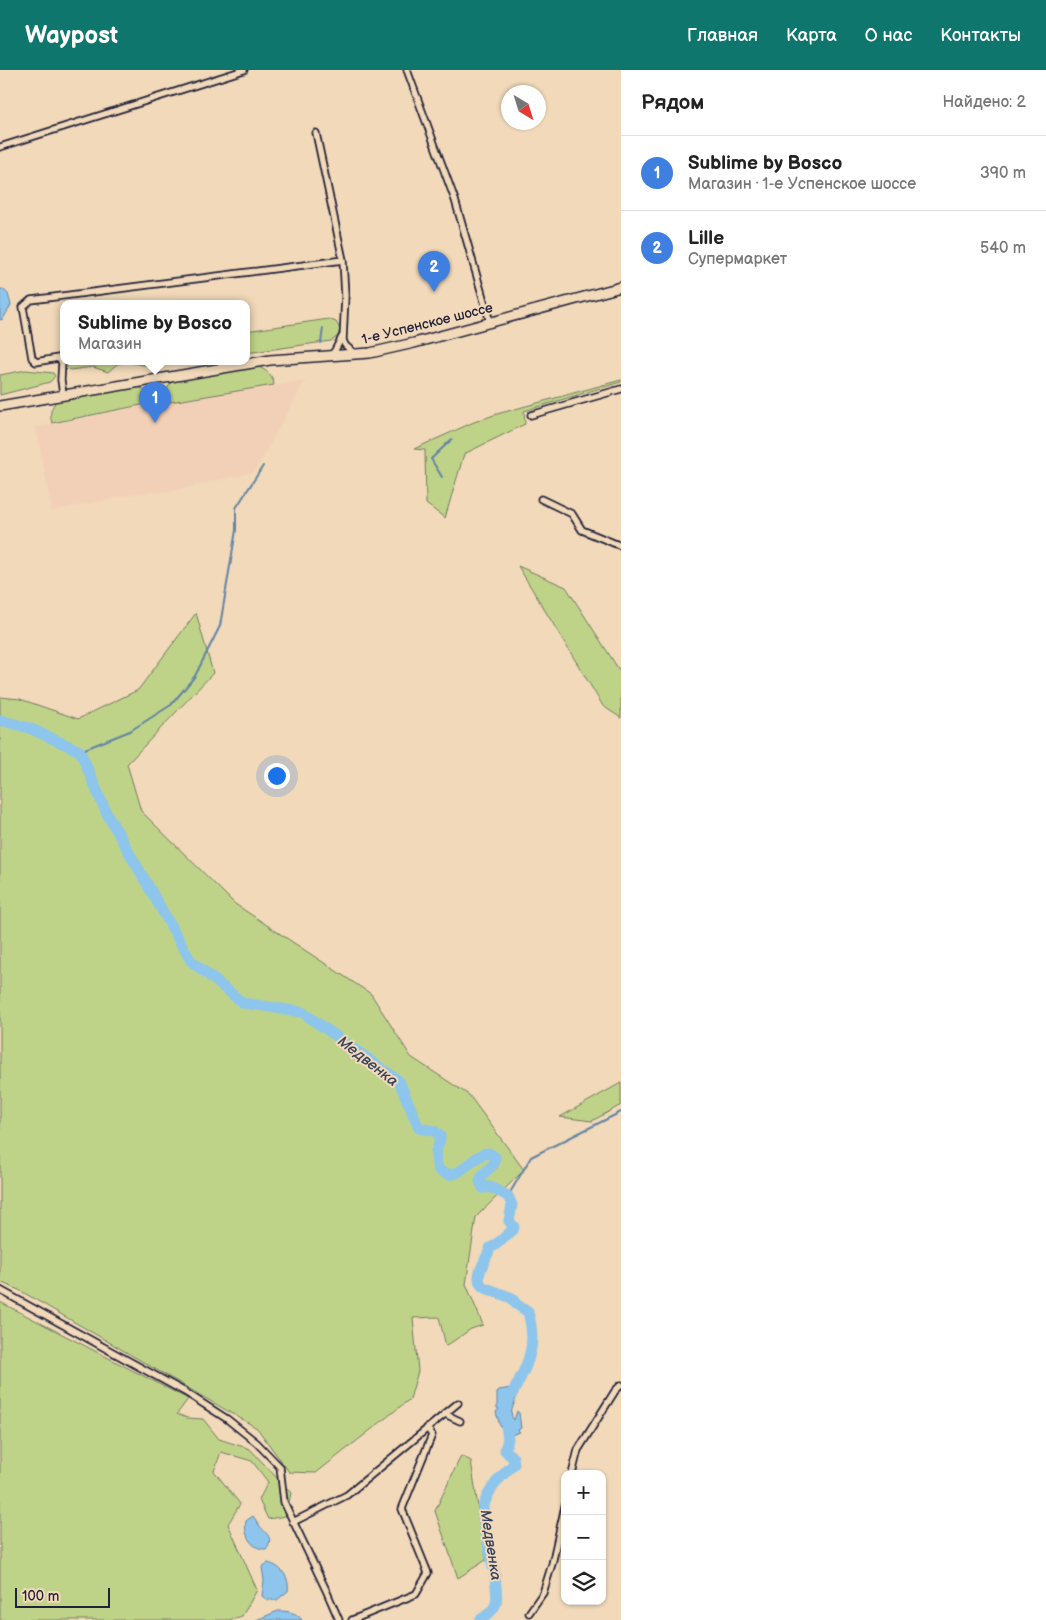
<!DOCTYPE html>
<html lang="ru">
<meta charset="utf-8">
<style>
:root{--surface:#fff;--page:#f2f2f2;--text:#222;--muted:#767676;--line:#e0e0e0;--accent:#0f766e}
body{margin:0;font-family:"Balsamiq Sans",sans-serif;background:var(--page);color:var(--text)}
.controls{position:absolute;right:15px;bottom:15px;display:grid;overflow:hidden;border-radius:10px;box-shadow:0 1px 4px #0004}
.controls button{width:45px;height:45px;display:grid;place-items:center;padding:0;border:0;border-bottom:1px solid var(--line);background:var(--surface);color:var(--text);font:25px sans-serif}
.compass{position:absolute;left:501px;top:15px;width:45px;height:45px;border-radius:50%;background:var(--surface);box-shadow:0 1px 4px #0004;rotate:142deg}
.scale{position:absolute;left:15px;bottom:12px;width:95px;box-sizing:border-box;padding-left:5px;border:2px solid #22223b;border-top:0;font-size:14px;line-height:18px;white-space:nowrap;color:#22223b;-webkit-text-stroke:4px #f1d9b9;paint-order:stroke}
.you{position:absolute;left:276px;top:705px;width:18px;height:18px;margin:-12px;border:4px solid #fff;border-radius:50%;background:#1a73e8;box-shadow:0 0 0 8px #1a73e833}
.badge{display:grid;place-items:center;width:32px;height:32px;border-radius:50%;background:var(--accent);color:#fff;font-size:16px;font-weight:700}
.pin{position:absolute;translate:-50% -41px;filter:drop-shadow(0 1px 2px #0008)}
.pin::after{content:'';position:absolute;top:26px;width:18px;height:15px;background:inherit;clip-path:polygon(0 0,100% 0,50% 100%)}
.popup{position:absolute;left:60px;top:230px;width:190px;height:65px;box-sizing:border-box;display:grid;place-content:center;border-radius:10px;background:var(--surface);filter:drop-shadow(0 1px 4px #0005);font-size:16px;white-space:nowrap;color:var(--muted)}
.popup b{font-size:19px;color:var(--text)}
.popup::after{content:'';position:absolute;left:50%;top:100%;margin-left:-10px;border:10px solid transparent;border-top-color:var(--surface)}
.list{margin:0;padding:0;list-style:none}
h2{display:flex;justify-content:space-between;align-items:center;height:65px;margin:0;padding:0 20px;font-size:21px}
h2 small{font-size:16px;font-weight:400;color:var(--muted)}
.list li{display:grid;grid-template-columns:32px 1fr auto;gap:15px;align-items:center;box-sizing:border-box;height:75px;padding:0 20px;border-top:1px solid var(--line)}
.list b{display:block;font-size:19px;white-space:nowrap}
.list p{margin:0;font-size:16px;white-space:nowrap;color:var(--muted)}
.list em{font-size:16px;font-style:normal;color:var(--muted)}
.icon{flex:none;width:28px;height:28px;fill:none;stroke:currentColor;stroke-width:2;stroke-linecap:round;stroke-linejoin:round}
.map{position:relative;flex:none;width:621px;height:1550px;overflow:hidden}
header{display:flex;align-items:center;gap:30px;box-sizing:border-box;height:70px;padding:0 25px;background:var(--accent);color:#fff}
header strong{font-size:24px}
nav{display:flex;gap:28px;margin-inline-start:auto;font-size:18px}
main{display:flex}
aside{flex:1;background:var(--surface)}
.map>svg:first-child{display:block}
.built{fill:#f2d0b7}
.green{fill:#bfd388;stroke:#707a62}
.water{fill:#8dc5ec;stroke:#6284a5}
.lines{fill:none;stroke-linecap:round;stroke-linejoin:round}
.stream{stroke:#6284a5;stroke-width:2}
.river{stroke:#8dc5ec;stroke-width:11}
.minor-casing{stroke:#22223b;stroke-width:9}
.secondary-casing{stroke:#22223b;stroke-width:12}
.minor{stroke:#f1d9b9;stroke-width:5.5}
.secondary{stroke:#f1d9b9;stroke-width:9}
.labels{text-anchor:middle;stroke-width:4;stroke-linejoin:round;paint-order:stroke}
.street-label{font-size:14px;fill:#22223b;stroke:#f1d9b9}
.water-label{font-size:15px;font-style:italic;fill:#37435e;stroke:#f1d9b9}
</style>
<header>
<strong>Waypost</strong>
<nav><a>Главная</a><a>Карта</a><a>О нас</a><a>Контакты</a></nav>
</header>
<main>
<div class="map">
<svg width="621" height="1550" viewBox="0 0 621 1550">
<rect width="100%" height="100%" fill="#f1d9b9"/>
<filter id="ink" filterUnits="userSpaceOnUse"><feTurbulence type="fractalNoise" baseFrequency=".02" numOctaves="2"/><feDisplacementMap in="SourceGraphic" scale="10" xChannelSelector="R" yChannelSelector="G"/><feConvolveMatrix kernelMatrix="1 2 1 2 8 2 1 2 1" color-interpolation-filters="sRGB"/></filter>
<g filter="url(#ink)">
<polygon class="built" points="305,311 254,402 172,421 138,423 52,441 36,357 160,333"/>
<g class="green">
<polygon points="329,249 336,252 340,259 338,266 331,271 246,283 246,261"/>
<polygon points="67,292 124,292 117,294 108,302 93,297 70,300 65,294"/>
<polygon points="128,292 186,292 150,296"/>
<path d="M259 297C267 301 273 305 274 315L170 332 166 321 172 311 179 309Z"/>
<polygon points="26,300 53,303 55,306 50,312 0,325 0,305"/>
<polygon points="621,310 621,312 524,341 525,354 464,384 445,448 426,434 425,380 414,379 474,352 497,344"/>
<path d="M137 317C147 320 150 323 151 333L52 353C49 343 51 337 58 329Z"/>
<polygon points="518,496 566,517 621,603 621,648 603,636"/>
<polygon points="196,543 213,603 127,694 141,741 235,834 371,924 411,987 469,1025 524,1100 476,1147 466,1214 483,1255 471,1259 446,1276 439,1247 413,1248 418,1301 410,1329 316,1403 289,1402 257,1358 19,1220 0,1212 0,627 20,629 78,649 138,620"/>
<polygon points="621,1013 621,1035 592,1051 560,1047"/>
<polygon points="0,1232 188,1329 177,1344 187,1348 203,1349 219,1369 250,1379 291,1423 286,1446 268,1449 259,1430 268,1412 252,1391 221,1382 214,1401 240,1434 228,1454 257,1520 242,1546 229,1550 0,1550"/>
<polygon points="461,1386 471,1391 486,1490 458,1508 435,1441"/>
</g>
<g class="water">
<polygon points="0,219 3,219 8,224 11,235 3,249 0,250"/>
<path d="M511 1318 516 1325C516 1335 507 1342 514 1350L517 1341 519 1343 521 1358 518 1360 520 1362 511 1365 508 1369 506 1362 500 1356 496 1342 499 1339 497 1338V1323L499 1320Z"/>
<path d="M253 1446C255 1448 256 1451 258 1453 263 1463 276 1466 266 1479 251 1480 243 1463 246 1451Z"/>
<path d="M268 1493C281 1496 290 1507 288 1521L277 1530H267L262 1526 264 1510 262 1497Z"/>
<path d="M278 1541C288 1541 296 1542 302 1550H256Z"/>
</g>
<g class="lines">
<g class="stream">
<polyline points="321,273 323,258"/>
<polyline points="442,407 431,389 452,369"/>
<polyline points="80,681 130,661 171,635 195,606 220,556 236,460 236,438 263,396"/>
<polyline points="508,1126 531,1087 621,1042"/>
</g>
<g class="river">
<path d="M0 650 29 658 80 681 106 742 191 891 243 933 302 942 399 1011 419 1058 434 1061 440 1065C441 1072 437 1075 436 1082 435 1087 437 1093 438 1099 459 1117 469 1084 489 1083L495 1087 494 1094 483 1104 480 1111 483 1118 490 1117 508 1126 512 1135 509 1151 514 1157 513 1160C505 1166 499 1174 490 1178 487 1190 472 1207 483 1217L512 1228 516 1234 528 1242C531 1253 533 1267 531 1278 528 1297 516 1316 507 1333"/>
<path d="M480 1550C503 1536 496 1527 495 1505 492 1490 480 1448 484 1435 489 1418 501 1406 514 1394L513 1388 505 1380 508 1369 506 1355"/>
</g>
<defs>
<g id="minor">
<polyline points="407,0 455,130 490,252"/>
<polyline points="316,63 343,190 345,226 343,270 345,275 355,284"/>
<polyline points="0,77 244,0"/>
<polyline points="329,286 334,282 342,267"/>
<polyline points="63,324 61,310 62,292 58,288 36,292 32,288 23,237 31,230 343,190"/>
<polyline points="531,345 621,319"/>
<polyline points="541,429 572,444 582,460 621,476"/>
<polyline points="0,1220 185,1322 227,1349 257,1373 280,1397 284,1432 326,1520 339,1550"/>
<polyline points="445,1344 460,1351"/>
<polyline points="572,1404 578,1380 615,1321 621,1315"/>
<polyline points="293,1452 347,1425 458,1333"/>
<polyline points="529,1543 543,1523 552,1494 565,1436"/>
<polyline points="352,1550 416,1524 428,1503 402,1439 432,1365 427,1358"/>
</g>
<polyline id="secondary" points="0,336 270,290 370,283 414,273 621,217"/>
</defs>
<use href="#minor" class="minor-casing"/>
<use href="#secondary" class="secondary-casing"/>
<use href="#minor" class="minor"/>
<use href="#secondary" class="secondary"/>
</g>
</g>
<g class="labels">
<g class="street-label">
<text transform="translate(427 253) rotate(-14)" y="5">1-е Успенское шоссе</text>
</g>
<g class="water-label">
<text transform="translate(368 991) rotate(38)" y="5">Медвенка</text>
<text transform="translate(491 1475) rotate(81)" y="5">Медвенка</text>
</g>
</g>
</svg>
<div class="controls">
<button>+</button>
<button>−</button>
<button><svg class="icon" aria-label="layers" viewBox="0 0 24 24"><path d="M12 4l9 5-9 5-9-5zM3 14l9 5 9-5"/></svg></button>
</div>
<svg class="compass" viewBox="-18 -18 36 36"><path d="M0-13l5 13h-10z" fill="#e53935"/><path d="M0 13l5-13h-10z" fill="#767676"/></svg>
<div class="scale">100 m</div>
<div class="you"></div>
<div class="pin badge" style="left:155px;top:353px;background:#3f7fe0">1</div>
<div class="popup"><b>Sublime by Bosco</b>Магазин</div>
<div class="pin badge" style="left:434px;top:222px;background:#3f7fe0">2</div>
</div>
<aside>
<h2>Рядом<small>Найдено: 2</small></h2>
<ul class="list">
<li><span class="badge" style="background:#3f7fe0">1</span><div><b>Sublime by Bosco</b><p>Магазин · 1-е Успенское шоссе</p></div><em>390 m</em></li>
<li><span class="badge" style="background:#3f7fe0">2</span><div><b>Lille</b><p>Супермаркет</p></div><em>540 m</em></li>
</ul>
</aside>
</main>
